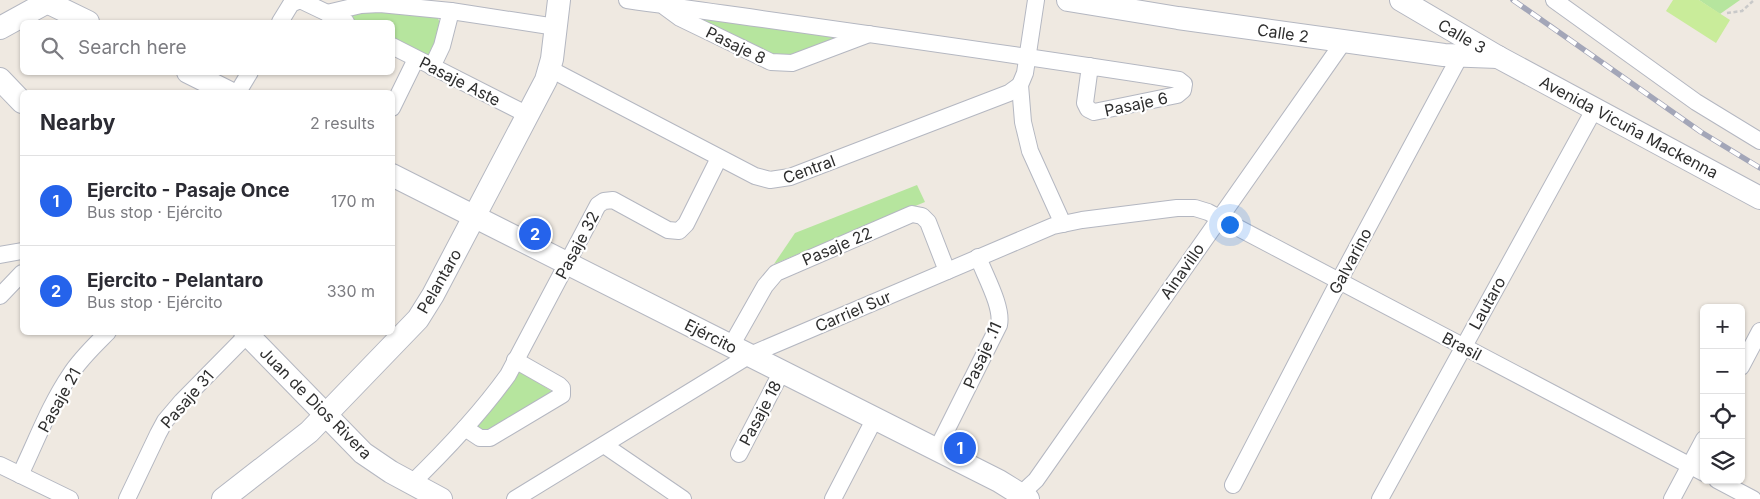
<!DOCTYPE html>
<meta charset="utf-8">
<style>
:root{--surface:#fff;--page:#f2f2f3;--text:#2b2b33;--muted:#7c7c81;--line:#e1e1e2;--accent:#2563eb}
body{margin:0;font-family:Inter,sans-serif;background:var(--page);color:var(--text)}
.controls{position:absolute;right:15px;bottom:15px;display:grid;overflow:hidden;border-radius:8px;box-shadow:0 1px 4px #0004}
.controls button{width:45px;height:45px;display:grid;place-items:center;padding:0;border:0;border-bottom:1px solid var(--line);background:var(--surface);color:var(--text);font:25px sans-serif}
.you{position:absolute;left:1229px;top:224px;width:18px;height:18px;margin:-12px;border:4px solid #fff;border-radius:50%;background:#1a73e8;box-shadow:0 0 0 8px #1a73e833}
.badge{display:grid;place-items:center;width:32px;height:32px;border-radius:50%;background:var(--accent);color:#fff;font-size:16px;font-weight:700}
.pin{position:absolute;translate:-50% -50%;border:2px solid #fff;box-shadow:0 1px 5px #0006}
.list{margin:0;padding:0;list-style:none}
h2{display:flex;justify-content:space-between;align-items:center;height:65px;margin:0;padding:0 20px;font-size:21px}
h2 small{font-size:16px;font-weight:400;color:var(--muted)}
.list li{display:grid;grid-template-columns:32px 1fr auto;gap:15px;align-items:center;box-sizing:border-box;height:90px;padding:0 20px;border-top:1px solid var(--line)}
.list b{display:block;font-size:19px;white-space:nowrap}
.list p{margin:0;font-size:16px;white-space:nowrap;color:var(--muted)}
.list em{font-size:16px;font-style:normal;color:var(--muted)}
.icon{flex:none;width:28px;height:28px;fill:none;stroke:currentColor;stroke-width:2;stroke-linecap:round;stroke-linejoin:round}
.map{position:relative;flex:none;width:1760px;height:499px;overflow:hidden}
.search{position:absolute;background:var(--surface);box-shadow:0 1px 4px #0004;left:20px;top:20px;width:375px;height:55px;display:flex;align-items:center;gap:12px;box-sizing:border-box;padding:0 18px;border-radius:8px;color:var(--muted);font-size:19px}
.panel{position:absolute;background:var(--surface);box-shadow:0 1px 4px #0004;left:20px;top:90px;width:375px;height:245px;border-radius:8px}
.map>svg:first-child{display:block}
.green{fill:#b6e59e}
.pitch{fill:#c9ec9a}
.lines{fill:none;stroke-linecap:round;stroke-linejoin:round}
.street-casing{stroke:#b4b7c1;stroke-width:18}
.secondary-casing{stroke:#b4b7c1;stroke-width:24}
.path{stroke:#c9c9c9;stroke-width:2.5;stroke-dasharray:4 2.5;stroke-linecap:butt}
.street{stroke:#fff;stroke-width:16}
.secondary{stroke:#fff;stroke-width:22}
.rail-casing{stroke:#a3a6b8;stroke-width:5.5}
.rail{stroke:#fff;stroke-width:4;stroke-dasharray:11;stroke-linecap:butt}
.labels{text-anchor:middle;stroke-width:4.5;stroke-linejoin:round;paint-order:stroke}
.street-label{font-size:16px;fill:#2e2e2e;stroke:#fff}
</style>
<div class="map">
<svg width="1760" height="499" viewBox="0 0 1760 499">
<rect width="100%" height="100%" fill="#efe9e1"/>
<g class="green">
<polygon points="1699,0 1740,0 1720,14"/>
<polygon points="359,10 437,16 440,23 433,54 425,58 393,41 392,22 355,22 344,17"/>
<polygon points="687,14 852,34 795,57 773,58"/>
<polygon points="917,185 925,202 774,264 795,233"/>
<polygon points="517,369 556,394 485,435 476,428"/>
</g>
<polygon class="pitch" points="1673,0 1699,0 1730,20 1716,43 1666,11"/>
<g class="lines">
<defs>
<g id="street">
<path d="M627 0C811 26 995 51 1179 80L1184 84 1183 90 1177 95 1094 112 1088 109 1085 103 1090 66"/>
<polyline points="1036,0 1025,73 1020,85 1023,122 1030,151 1063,224"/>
<polyline points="1554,0 1696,102 1760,141"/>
<polyline points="665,7 680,18 771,62 792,63 869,34"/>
<polyline points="327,13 361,5 380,4 451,11 556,27"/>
<polyline points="280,22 291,4 300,0 346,22"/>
<polyline points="392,46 528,115"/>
<polyline points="432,67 442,46 451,11"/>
<polyline points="550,69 755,176 770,180 790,177 1009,93 1020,85"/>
<polyline points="238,92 250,72"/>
<polyline points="392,108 416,59"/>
<polyline points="0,255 22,251"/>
<polyline points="0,296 22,273"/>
<polyline points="731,346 765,286 776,273 912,214 922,216 928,222 947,271"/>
<polyline points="1741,367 1760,331"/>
<polyline points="465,428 480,438 490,438 562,395 562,388 559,385 515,360"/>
<polyline points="604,445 683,499"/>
<path d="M937 449 999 325C1003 307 985 276 978 257"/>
<polyline points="739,454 782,371"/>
<polyline points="0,465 70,499"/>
<path d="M20 475C36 442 49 406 70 375 80 359 94 346 108 332"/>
<polyline points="1717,480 1753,499"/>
<path d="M411 484C446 450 480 414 508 375L598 205 604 201 613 200 668 230 679 231 686 224 719 158"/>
<polyline points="1233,485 1339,281 1460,56"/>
<polyline points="1021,494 1036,480 1344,41"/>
<polyline points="127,499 158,434 165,421 182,401 247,335"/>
<polyline points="515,499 750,355 1053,226 1082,220 1177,208 1195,208 1208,212 1704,473"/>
<polyline points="833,499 875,418"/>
<polyline points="1380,499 1595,108"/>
<polyline points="1672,499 1704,439"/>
</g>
<g id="secondary">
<polyline points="1068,0 1178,18 1444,55 1498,57"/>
<polyline points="1401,0 1498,57 1760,198"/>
<polyline points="47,2 88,22"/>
<polyline points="0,28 51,0"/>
<polyline points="188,72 228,92"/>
<polyline points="0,79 22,102"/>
<polyline points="392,175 999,481 1028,499"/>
<polyline points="245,332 363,453 391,472 441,499"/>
<polyline points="223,499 309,432 418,319 433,295 546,80 552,59 559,0"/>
</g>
</defs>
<use href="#street" class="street-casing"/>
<use href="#secondary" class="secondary-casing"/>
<polyline class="path" points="1727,13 1742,11 1754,0"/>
<use href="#street" class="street"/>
<use href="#secondary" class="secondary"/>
<defs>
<polyline id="rail" points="1513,0 1701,132 1760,168"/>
</defs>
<use href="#rail" class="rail-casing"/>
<use href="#rail" class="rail"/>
</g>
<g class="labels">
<g class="street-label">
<text transform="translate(1283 33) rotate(8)" y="6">Calle 2</text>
<text transform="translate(1462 36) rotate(30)" y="6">Calle 3</text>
<text transform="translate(736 45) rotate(26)" y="6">Pasaje 8</text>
<text transform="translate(460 81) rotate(27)" y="6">Pasaje Aste</text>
<text transform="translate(1136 104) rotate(-12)" y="6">Pasaje 6</text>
<text transform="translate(1629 127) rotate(28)" y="6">Avenida Vicuña Mackenna</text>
<text transform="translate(809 169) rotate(-20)" y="6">Central</text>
<text transform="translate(577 245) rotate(-62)" y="6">Pasaje 32</text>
<text transform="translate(837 246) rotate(-23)" y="6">Pasaje 22</text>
<text transform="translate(1350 261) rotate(-62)" y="6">Galvarino</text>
<text transform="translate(1182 271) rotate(-55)" y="6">Ainavillo</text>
<text transform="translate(439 281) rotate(-60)" y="6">Pelantaro</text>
<text transform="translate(1487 303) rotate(-61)" y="6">Lautaro</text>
<text transform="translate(853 311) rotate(-23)" y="6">Carriel Sur</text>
<text transform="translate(711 336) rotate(27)" y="6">Ejército</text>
<text transform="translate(1462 346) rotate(28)" y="6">Brasil</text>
<text transform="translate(982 355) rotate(-66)" y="6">Pasaje .11</text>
<text transform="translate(187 399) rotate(-49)" y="6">Pasaje 31</text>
<text transform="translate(59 400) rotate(-61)" y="6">Pasaje 21</text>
<text transform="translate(316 403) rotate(45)" y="6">Juan de Dios Rivera</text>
<text transform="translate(760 413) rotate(-62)" y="6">Pasaje 18</text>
</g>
</g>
</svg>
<div class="controls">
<button>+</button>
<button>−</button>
<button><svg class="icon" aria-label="locate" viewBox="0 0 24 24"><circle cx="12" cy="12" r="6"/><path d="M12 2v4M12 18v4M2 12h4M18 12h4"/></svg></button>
<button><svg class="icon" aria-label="layers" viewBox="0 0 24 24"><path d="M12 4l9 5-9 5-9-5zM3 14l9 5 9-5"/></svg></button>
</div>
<div class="you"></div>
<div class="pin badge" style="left:960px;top:448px">1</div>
<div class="pin badge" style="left:535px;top:234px">2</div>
<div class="search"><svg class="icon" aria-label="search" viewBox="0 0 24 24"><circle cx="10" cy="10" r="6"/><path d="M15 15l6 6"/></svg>Search here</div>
<section class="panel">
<h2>Nearby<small>2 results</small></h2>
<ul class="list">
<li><span class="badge">1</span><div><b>Ejercito - Pasaje Once</b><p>Bus stop · Ejército</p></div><em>170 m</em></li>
<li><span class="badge">2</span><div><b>Ejercito - Pelantaro</b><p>Bus stop · Ejército</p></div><em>330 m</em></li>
</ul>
</section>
</div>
